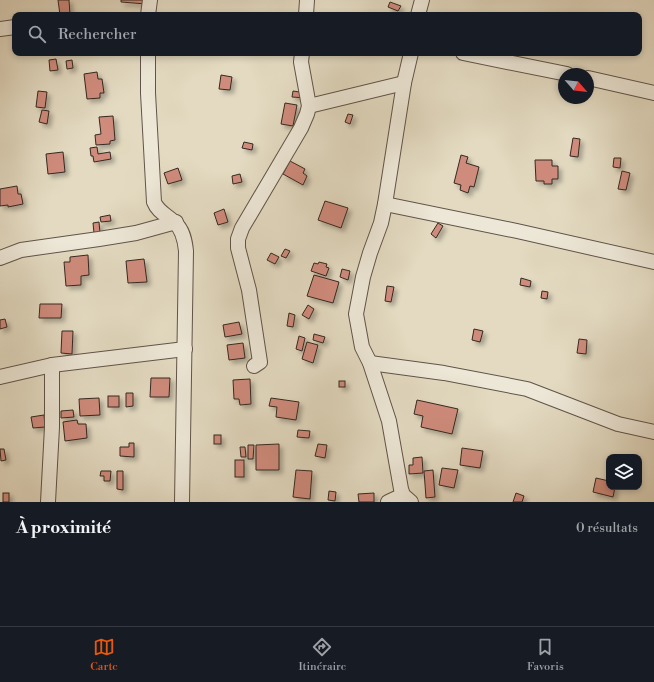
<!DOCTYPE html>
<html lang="fr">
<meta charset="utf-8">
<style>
:root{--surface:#171b24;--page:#20242c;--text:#f1f3f6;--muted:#9ea1a6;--line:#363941;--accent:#ea580c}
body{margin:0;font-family:"Libre Bodoni",serif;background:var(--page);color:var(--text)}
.controls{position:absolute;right:12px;bottom:12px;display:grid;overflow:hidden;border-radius:8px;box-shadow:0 2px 6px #0003}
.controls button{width:36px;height:36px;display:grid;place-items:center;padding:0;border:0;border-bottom:1px solid var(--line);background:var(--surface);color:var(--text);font:20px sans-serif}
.compass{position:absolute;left:558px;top:68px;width:36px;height:36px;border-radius:50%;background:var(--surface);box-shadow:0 2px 6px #0003;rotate:118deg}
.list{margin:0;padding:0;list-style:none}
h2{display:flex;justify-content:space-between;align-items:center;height:52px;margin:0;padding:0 16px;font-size:17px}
h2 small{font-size:13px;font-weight:400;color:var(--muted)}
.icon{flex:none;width:22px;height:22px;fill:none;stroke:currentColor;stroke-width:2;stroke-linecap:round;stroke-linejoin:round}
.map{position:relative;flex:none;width:654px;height:502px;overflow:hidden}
.search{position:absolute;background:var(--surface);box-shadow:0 2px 6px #0003;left:12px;right:12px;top:12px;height:44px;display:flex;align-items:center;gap:10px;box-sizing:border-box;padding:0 14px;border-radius:8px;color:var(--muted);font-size:15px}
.sheet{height:124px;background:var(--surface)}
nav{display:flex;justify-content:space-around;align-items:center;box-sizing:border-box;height:56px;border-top:1px solid var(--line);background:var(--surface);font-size:11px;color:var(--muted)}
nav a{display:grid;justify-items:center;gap:2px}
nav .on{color:var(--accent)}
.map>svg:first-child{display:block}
.building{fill:#cf8b7b;stroke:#352821;filter:url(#shadow)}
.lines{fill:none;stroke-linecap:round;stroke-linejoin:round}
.minor-casing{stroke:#605449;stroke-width:16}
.minor{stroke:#ede7d7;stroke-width:14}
</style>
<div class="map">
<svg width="654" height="502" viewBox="0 0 654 502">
<defs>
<filter id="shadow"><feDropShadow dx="3.5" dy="3.5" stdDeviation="2" flood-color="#0004"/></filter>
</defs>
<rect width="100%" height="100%" fill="#e3dac1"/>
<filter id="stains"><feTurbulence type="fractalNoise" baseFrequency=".005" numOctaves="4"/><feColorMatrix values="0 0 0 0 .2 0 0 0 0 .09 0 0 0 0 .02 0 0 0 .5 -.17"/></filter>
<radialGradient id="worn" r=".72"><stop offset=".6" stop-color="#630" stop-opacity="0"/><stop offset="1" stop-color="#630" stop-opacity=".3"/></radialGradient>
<g class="building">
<polygon points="58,0 69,0 70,15 60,15"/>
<polygon points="121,0 146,0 146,4 121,2"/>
<polygon points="390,2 401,6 398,11 388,7"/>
<polygon points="56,59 58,70 50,71 49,60"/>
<polygon points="72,60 73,68 67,69 66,61"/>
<polygon points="97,72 98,79 102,79 104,93 100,93 100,98 87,99 84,74"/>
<polygon points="221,75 232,77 230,90 219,89"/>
<polygon points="38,91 47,92 45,108 36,107"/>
<polygon points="293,91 306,93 306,98 292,97"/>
<polygon points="285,103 297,105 293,126 281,124"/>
<polygon points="42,110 49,111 47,124 39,122"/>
<polygon points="348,114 353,115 350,124 345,122"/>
<polygon points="113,116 115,140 110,141 110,144 96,145 95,135 101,134 99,117"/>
<polygon points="573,138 580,139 578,157 570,156"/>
<polygon points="244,142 253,144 252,150 242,148"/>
<polygon points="97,147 98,154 110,152 111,159 94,162 93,156 91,156 90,148"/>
<polygon points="63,152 65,172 48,174 46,154"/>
<polygon points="461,155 468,157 466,163 479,167 474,187 470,186 468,193 460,190 461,185 454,183"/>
<polygon points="614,158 621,158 620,168 613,167"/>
<polygon points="535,160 552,160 552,166 558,166 558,179 552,179 552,184 544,184 544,181 536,181"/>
<polygon points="290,161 305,169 303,173 307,176 303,185 283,174"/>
<polygon points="178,168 182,180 168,184 164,173"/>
<polygon points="622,171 630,173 626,190 618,189"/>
<polygon points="240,174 242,182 233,184 232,176"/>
<polygon points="17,186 18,194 21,194 23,204 8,207 8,205 0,206 0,189"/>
<polygon points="325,201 348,208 341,228 318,220"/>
<polygon points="224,209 228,222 218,225 214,213"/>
<polygon points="110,215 111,221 101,222 100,217"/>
<polygon points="99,222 100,233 94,233 93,223"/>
<polygon points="438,223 443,226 436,238 431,234"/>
<polygon points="285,249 290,251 286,258 281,256"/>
<polygon points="271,253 279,257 275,264 267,260"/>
<polygon points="88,255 89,275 81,276 81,285 66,286 64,262 70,262 70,257"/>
<polygon points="144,259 147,282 128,283 126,261"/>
<polygon points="319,262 327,264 326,267 329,268 326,276 311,271 314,263 318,264"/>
<polygon points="342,269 350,271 348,280 340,277"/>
<polygon points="314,275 339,282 333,303 307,296"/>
<polygon points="521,278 531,281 530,287 520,285"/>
<polygon points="387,286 394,287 391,302 385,301"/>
<polygon points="542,291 548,292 547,299 541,298"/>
<polygon points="40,304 62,304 61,318 39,318"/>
<polygon points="308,305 314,309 309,319 302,315"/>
<polygon points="289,313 295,315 293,327 287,326"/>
<polygon points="5,319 7,327 0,329 0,320"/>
<polygon points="239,322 242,334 225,337 223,325"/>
<polygon points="474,329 483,331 480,342 472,340"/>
<polygon points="62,331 73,331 72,354 61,353"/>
<polygon points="314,334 325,337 323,343 313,340"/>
<polygon points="299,336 305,338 302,351 296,349"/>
<polygon points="579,339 587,340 586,354 577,353"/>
<polygon points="307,342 318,345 313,363 302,359"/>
<polygon points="243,343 245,358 229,360 227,345"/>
<polygon points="151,378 170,378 169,397 150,397"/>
<polygon points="250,379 251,404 240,405 239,399 234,399 233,380"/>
<rect x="339" y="381" width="6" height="6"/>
<polygon points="126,393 133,393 133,406 126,407"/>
<rect x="108" y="396" width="11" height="11"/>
<polygon points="99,398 100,415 80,416 79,399"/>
<polygon points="271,398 299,402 296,420 276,417 277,407 269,406"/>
<polygon points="417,400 458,409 452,434 421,427 423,416 414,414"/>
<polygon points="73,410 74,417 61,418 61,411"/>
<polygon points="44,415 45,427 33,428 31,417"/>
<polygon points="77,420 78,424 86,424 87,438 65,441 63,422"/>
<polygon points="298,430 310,431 309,438 297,437"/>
<rect x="214" y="435" width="7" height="9"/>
<polygon points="129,443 134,443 134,457 120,456 120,447 129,447"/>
<polygon points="279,444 279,470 256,470 256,445"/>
<polygon points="318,444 327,445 325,458 315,456"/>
<polygon points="248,445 254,445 253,459 248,459"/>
<polygon points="240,447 245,447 246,457 241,457"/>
<polygon points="462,448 483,451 480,468 460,465"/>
<polygon points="0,449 4,449 6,460 1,461"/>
<polygon points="422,457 423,473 409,474 409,465 413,465 413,458"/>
<rect x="235" y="460" width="9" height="17"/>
<polygon points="442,468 458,470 454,488 439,485"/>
<polygon points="296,470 312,471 310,499 293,497"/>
<polygon points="433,470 435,497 426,498 424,471"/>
<polygon points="101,471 111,471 110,481 104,481 104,476 100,476"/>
<polygon points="117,471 123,471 123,490 117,489"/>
<polygon points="596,478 609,481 609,487 615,487 613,497 593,492"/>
<polygon points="329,491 336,492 335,501 328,500"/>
<rect x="3" y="493" width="6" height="9"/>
<polygon points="374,493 374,502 359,502 358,494"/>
<polygon points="516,493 524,496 522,502 513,502"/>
</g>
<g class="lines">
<defs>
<g id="minor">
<polyline points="148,15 150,0"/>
<polyline points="306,15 307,0"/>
<polyline points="418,15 422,0"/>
<polyline points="0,29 15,27"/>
<path d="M148 53V93L154 202C158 212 167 215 174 222 183 229 185 241 186 251L182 502"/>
<polyline points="411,53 404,83 385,204 381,223 370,253 363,277 356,314 362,347 370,363 389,421 401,489 403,495 411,502"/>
<polyline points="463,53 567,74"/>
<polyline points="588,78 654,93"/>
<polyline points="309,106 404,83"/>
<polyline points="385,204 517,231 654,262"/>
<polyline points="0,258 21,250 99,239 136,233 176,222"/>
<polyline points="370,363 444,373 527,389 618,424 654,432"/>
<polyline points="254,366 260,362 249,290 238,248 238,239 242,228 301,128 307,114 309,106 301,62 302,53"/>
<polyline points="0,377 52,365 185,349"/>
<polyline points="48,502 52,427 52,365"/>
<polyline points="388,502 403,495"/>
</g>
</defs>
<use href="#minor" class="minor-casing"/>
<use href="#minor" class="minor"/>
</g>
<rect width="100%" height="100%" filter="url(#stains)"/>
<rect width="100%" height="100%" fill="url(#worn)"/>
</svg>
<div class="controls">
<button><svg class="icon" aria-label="layers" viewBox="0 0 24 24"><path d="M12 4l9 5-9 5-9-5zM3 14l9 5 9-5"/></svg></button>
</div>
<svg class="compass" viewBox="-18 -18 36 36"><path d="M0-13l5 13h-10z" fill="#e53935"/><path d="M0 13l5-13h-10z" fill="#9ea1a6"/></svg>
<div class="search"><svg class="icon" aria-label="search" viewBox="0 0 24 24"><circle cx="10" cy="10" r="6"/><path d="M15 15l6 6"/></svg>Rechercher</div>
</div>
<section class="sheet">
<h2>À proximité<small>0 résultats</small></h2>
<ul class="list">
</ul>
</section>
<nav>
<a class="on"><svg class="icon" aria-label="map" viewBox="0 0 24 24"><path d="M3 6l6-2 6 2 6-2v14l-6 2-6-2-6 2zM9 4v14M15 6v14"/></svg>Carte</a>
<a><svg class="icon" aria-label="directions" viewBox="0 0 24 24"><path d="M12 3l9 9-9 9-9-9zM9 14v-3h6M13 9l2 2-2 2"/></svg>Itinéraire</a>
<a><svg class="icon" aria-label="saved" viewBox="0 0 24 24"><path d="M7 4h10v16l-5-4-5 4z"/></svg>Favoris</a>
</nav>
